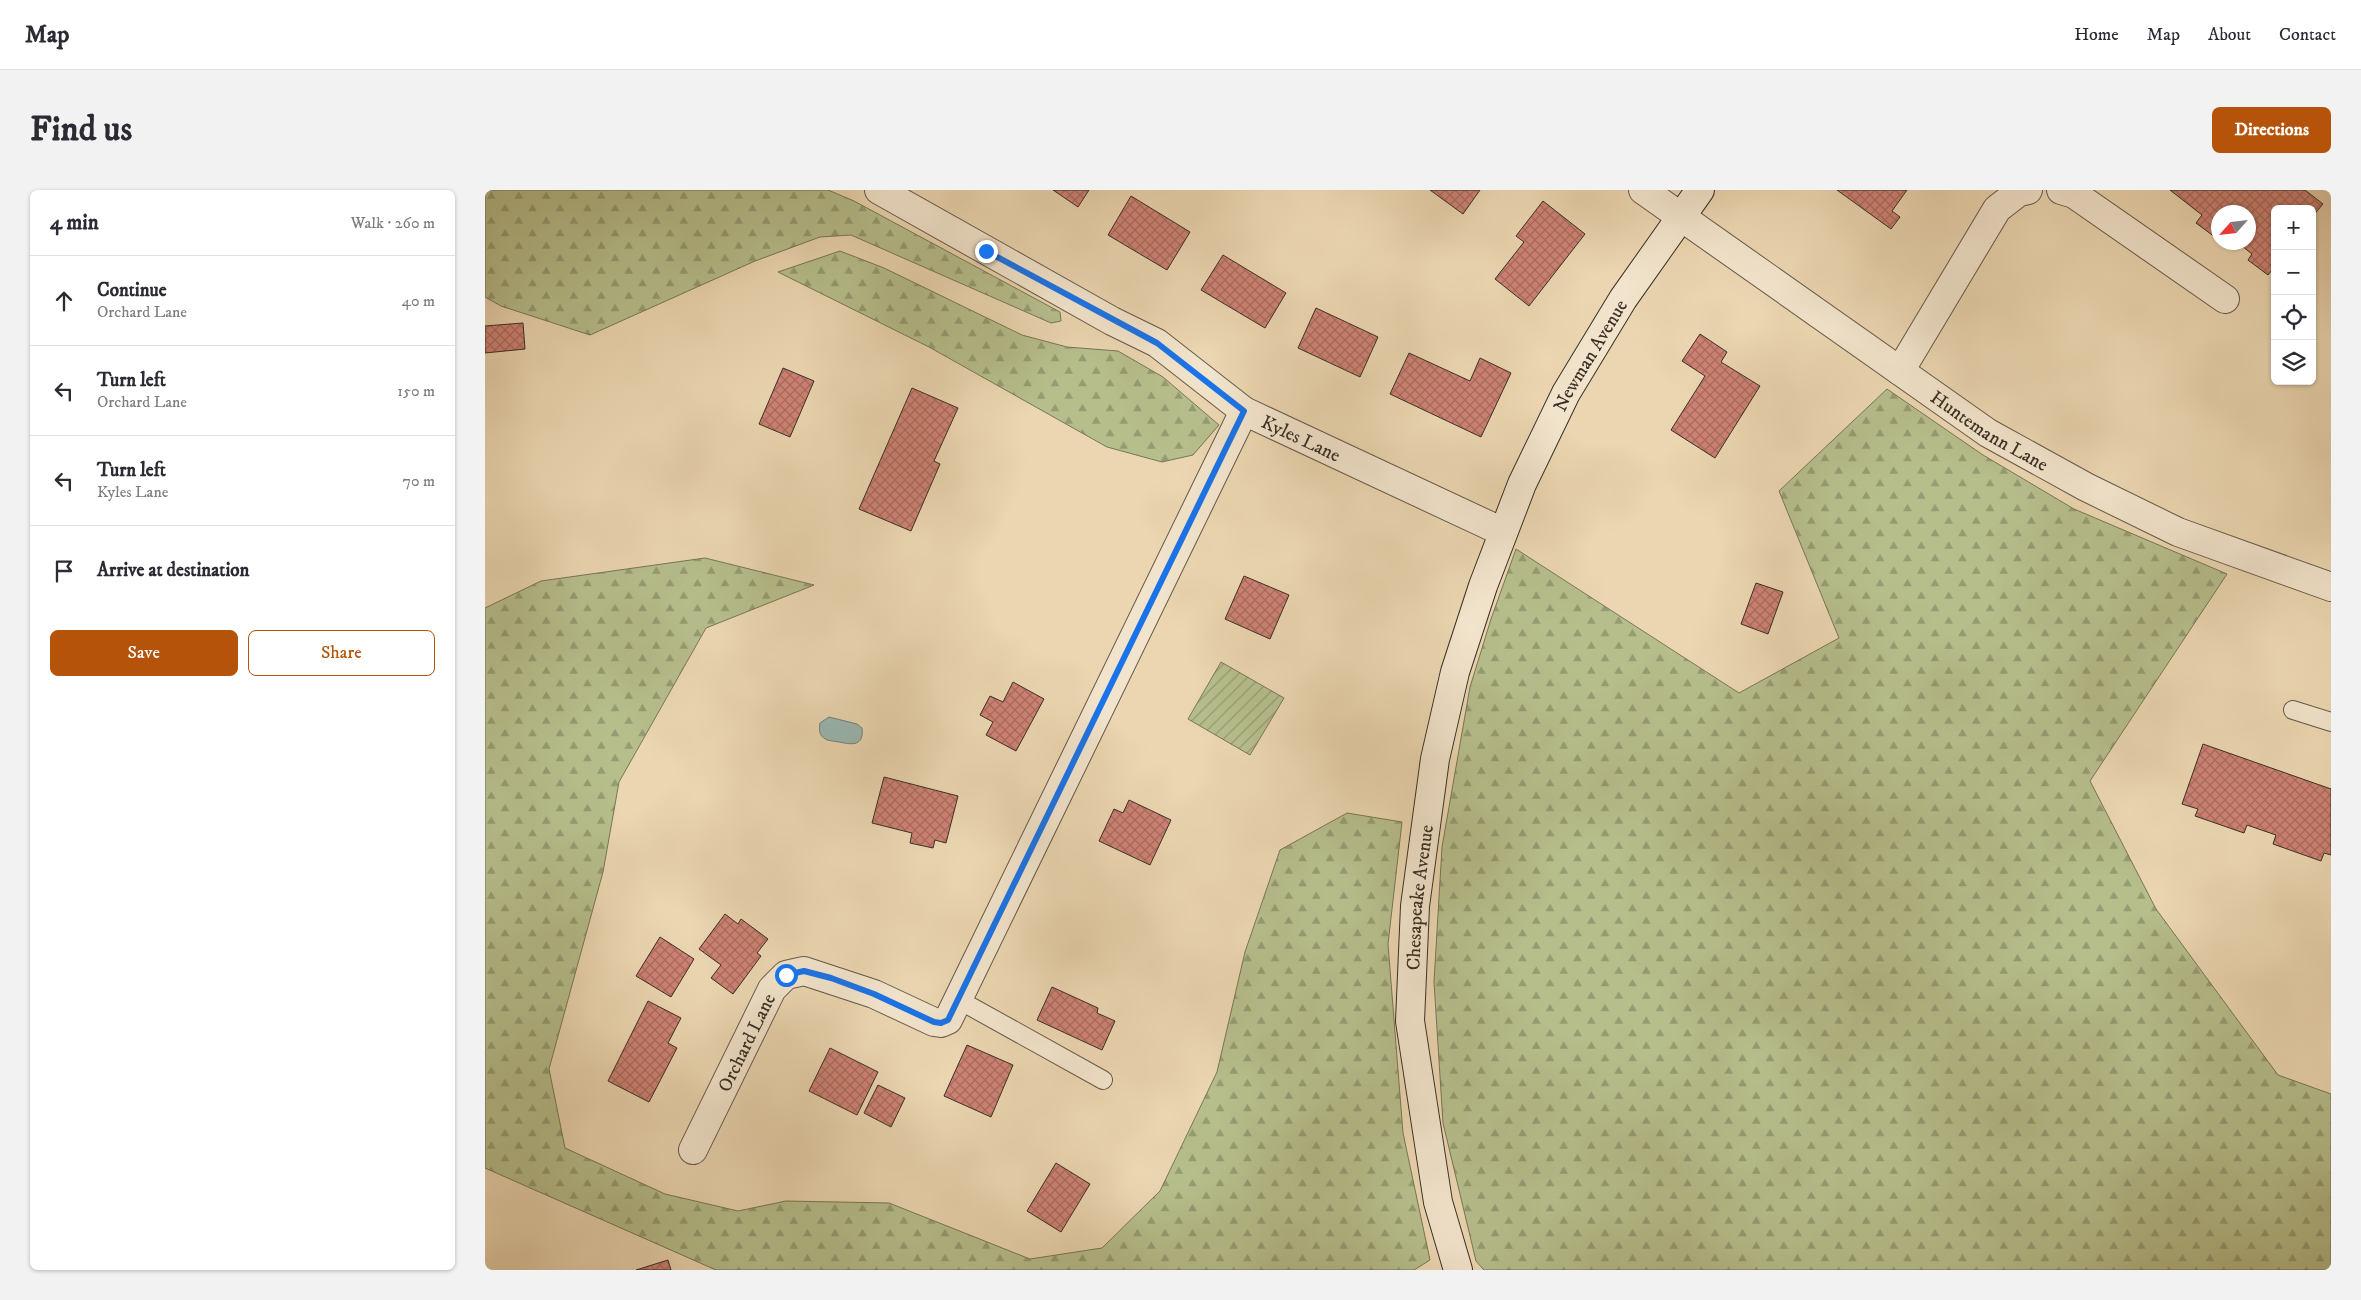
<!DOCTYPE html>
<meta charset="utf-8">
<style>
:root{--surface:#fff;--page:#f2f2f3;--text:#2b2b33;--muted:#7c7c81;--line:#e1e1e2;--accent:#b45309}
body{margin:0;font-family:"IM FELL DW Pica",serif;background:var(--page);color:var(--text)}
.controls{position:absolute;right:15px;top:15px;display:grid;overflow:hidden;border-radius:8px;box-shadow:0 1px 4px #0004}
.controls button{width:45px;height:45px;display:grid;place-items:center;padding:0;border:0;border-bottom:1px solid var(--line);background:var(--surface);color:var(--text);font:25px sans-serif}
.compass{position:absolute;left:1726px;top:15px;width:45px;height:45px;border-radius:50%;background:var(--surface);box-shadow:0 1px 4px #0004;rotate:243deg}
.stop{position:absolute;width:15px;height:15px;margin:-11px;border:4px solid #1a73e8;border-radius:50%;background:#fff}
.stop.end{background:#1a73e8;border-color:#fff;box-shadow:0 1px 5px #0008}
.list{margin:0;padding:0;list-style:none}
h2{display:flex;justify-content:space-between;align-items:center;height:65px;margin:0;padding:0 20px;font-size:21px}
h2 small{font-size:16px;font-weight:400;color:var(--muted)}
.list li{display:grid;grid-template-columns:32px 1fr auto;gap:15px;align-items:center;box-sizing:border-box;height:90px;padding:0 20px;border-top:1px solid var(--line)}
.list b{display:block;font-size:19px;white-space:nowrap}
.list p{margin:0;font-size:16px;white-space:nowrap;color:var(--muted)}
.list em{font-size:16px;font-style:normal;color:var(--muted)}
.actions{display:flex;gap:10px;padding:15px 20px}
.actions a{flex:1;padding:11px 0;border:1px solid var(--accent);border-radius:8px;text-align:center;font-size:18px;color:var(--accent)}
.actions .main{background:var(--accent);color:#fff}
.icon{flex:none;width:28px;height:28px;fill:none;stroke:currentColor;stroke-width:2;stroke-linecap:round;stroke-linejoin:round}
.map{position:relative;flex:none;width:1846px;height:1080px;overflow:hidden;border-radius:8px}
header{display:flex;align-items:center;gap:30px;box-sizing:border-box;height:70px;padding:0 25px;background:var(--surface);border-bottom:1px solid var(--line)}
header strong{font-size:24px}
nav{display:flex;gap:28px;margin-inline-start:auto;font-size:18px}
.intro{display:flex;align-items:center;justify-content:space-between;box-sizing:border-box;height:120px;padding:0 30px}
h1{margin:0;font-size:35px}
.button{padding:12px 22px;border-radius:8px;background:var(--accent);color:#fff;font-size:18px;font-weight:700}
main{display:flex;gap:30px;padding:0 30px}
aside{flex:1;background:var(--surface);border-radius:8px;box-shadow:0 1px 4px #0004}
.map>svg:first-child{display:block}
.forest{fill:url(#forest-firs);stroke:#787658}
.garden{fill:url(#garden-furrows);stroke:#787658}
.water{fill:#99b8b2;stroke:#73817a}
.building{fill:url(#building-cross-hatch);stroke:#392f25}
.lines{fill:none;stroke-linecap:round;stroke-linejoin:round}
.lane-casing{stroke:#665948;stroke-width:20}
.street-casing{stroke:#665948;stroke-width:30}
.secondary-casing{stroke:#392f25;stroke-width:30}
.lane{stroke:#f2e4cc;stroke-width:18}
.street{stroke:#f2e4cc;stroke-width:28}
.secondary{stroke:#f2e4cc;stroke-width:28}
.route{stroke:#1a73e8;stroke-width:6}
.labels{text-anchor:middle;stroke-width:4;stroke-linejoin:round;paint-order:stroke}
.street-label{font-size:19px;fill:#392f25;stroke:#f2e4cc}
</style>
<header>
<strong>Map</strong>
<nav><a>Home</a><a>Map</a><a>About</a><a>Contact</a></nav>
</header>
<div class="intro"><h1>Find us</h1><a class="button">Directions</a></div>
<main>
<aside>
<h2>4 min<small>Walk · 260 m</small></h2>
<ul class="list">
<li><svg class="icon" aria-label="ahead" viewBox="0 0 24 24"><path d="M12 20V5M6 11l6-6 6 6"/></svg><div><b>Continue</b><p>Orchard Lane</p></div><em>40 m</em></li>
<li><svg class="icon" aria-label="left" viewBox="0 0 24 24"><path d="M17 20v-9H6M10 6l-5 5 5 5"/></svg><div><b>Turn left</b><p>Orchard Lane</p></div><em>150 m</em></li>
<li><svg class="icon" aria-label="left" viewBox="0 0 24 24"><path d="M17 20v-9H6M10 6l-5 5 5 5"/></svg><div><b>Turn left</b><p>Kyles Lane</p></div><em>70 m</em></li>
<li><svg class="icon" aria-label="arrive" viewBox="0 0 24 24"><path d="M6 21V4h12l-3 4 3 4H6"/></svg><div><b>Arrive at destination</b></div></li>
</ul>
<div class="actions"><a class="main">Save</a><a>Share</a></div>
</aside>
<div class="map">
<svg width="1846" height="1080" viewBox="0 0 1846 1080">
<defs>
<pattern id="forest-firs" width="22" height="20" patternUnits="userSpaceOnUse" patternTransform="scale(1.25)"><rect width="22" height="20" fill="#b6be8c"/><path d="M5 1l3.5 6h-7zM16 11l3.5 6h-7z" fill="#959b72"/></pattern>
<pattern id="garden-furrows" width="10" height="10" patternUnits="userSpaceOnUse" patternTransform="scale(1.25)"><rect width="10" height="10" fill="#b6be8c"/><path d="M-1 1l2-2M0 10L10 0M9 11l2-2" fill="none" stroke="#959b72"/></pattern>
<pattern id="building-cross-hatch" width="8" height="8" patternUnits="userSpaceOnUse" patternTransform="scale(1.25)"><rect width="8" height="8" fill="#ce8274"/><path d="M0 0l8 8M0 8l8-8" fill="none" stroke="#a86b5f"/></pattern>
</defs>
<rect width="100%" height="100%" fill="#ebd6b1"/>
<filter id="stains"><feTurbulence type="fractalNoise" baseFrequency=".004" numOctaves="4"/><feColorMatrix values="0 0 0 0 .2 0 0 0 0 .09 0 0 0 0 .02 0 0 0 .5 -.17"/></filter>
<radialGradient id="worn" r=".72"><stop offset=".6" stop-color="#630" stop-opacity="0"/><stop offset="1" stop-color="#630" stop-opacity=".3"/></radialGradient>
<g class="forest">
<polygon points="0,0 343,0 369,11 575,122 576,131 566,133 366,45 335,47 270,71 105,145 16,116 0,107"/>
<polygon points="355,61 399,78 537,145 582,157 633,161 678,187 734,235 708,265 677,272 622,257 444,157 293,82"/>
<polygon points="1402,199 1498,265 1589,319 1742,384 1605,591 1671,719 1793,885 1846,904 1846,1080 999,1080 991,1071 958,933 949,792 957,657 985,497 1006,429 1031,359 1254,503 1354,448 1294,301"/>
<polygon points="220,368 329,395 221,438 134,592 118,682 64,879 80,958 180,1004 253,1021 301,1011 404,1013 545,1069 617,1058 675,1001 732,882 760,762 795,660 862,623 917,632 903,754 918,943 945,1070 929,1080 231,1080 0,978 0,418 56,391"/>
</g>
<polygon class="garden" points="736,472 799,508 765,565 703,529"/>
<path class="water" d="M344 527 372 534 377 538C379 556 368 555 354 552 349 551 342 551 339 548 334 545 334 539 335 533Z"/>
<g class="building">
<polygon points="568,0 604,0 593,17"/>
<polygon points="945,0 995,0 978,24"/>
<polygon points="1352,0 1422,0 1407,21 1415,27 1406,39"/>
<polygon points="1685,0 1820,0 1838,14 1827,27 1827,19 1790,19 1790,76 1783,85 1763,70 1767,64 1752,52 1764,52 1764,22 1734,22 1734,50 1711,33 1717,25"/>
<polygon points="646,6 705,42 682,80 623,45"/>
<polygon points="1058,11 1100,44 1044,116 1010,89 1039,52 1031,46"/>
<polygon points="738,65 801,103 780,138 716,100"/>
<polygon points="831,118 893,147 875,187 813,158"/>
<polygon points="38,133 40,159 0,163 0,136"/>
<polygon points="1215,144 1242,162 1236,172 1275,196 1230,268 1186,240 1220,186 1197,171"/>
<polygon points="924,163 985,191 995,168 1026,183 996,247 905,204"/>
<polygon points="298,178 329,191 305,247 274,234"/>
<polygon points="427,198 473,218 449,271 455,274 426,341 374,319"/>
<polygon points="759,386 804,405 785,449 740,429"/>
<polygon points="1271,393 1298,402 1283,444 1256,434"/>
<polygon points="528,492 559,509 531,561 501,545 508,532 495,525 505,506 518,512"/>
<polygon points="1718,554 1846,599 1846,665 1839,663 1836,671 1788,654 1791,645 1762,635 1759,643 1710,626 1713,619 1697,614"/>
<polygon points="399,587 473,606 461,653 450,650 448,658 425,653 427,643 387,633"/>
<polygon points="644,610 686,630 665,675 614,651 629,619 638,623"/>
<polygon points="240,724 253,734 256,729 283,749 272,763 276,766 248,804 226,788 236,775 214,759"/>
<polygon points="175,747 209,769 186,807 151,786"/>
<polygon points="567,797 613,818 612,823 630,831 617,860 552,830"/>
<polygon points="163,811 196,828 183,853 192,858 164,912 123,891"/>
<polygon points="482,855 528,875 506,927 459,906"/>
<polygon points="345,858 393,882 372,925 324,901"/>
<polygon points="393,895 420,908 406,937 379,923"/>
<polygon points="571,973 605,994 576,1042 542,1021"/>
<polygon points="183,1070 186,1080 151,1080"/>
</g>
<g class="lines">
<defs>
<g id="lane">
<polyline points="1808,520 1846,532"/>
<polyline points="474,810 618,890"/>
</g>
<g id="street">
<path id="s1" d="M394 0 627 131 672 153 759 221 1018 342"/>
<path id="s2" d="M1158 0 1503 243 1601 297 1693 342 1846 397"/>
<polyline points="1576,0 1589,4 1740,109"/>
<polyline points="1415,181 1512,19 1534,2 1543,0"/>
<path id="s3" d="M208 960 287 799 301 785 319 781 389 804 449 832 456 833 463 830 759 221"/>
</g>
<g id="secondary">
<path id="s4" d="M973 1080 953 1012 925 831 930 716 950 569 970 482 998 396 1037 294 1081 203 1138 109 1215 0"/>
</g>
</defs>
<use href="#lane" class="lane-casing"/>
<use href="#street" class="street-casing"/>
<use href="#secondary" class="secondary-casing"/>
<use href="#lane" class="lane"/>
<use href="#street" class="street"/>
<use href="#secondary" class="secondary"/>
</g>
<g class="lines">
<polyline class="route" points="301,785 319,781 346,788 389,804 449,832 456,833 463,830 759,221 672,153 501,61"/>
</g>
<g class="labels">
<g class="street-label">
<text dy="7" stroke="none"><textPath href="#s4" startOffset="952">Newman Avenue</textPath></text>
<text dy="7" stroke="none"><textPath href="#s2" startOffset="422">Huntemann Lane</textPath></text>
<text dy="7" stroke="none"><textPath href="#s1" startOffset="491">Kyles Lane</textPath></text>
<text dy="7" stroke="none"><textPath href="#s4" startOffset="378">Chesapeake Avenue</textPath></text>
<text dy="7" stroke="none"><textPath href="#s3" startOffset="120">Orchard Lane</textPath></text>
</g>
</g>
<rect width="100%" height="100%" filter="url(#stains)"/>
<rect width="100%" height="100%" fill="url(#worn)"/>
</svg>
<div class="controls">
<button>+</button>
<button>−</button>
<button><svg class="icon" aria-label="locate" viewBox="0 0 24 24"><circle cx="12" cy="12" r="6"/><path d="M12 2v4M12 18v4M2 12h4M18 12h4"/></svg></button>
<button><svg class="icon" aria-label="layers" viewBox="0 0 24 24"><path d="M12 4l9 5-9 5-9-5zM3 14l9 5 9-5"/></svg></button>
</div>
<svg class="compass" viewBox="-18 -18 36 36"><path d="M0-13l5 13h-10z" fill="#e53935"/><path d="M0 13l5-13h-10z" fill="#7c7c81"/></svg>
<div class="stop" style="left:301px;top:785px"></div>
<div class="stop end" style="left:501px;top:61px"></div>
</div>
</main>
